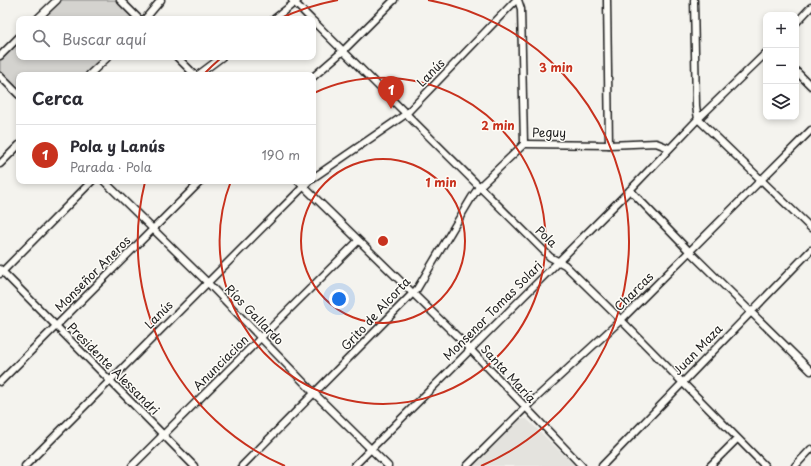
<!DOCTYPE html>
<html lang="es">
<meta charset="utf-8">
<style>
:root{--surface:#fff;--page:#f2f2f3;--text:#2b2b33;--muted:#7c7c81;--line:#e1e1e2;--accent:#c8321e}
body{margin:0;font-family:"Playpen Sans",sans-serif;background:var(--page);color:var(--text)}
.controls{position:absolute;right:12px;top:12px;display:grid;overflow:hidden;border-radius:8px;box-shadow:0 2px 6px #0003}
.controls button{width:36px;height:36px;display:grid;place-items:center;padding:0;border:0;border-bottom:1px solid var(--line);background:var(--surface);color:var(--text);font:20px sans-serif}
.you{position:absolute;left:339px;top:299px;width:14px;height:14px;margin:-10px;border:3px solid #fff;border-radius:50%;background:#1a73e8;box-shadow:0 0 0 6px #1a73e833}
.badge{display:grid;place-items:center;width:26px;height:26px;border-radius:50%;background:var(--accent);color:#fff;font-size:13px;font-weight:700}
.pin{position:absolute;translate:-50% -33px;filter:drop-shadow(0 1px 2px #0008)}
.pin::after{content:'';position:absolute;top:21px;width:14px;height:12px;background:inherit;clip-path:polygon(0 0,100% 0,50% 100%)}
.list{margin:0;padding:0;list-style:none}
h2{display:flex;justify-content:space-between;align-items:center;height:52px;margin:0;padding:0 16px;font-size:17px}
h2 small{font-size:13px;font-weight:400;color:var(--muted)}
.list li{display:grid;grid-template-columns:26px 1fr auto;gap:12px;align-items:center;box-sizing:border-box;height:60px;padding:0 16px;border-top:1px solid var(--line)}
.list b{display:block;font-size:15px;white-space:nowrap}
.list p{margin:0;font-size:13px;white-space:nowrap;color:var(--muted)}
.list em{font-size:13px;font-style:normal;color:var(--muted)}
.icon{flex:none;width:22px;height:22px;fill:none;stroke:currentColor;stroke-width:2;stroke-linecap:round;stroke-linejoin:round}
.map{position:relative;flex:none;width:811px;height:466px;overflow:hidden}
.search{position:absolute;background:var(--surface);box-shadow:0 2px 6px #0003;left:16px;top:16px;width:300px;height:44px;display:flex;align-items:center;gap:10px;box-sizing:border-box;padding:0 14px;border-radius:8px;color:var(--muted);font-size:15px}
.panel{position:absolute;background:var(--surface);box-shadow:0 2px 6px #0003;left:16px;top:72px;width:300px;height:112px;border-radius:8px}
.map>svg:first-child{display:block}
.built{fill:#e4e3de}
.green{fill:#d4d3cf;stroke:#787876}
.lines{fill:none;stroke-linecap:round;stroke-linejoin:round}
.minor-casing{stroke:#1c1c1c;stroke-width:9}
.minor{stroke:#fdfcf7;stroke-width:6}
.ring{fill:none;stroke:#c8321e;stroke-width:2}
.labels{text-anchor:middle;stroke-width:3;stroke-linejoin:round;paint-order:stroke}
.street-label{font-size:12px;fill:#1c1c1c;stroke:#fdfcf7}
.centre{fill:#c8321e;stroke:#fdfcf7;stroke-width:2}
.ring-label{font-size:12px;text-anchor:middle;font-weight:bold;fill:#c8321e;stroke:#fdfcf7;stroke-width:3;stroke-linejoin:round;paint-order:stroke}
</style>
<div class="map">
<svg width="811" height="466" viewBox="0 0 811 466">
<rect width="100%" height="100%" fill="#f4f3ee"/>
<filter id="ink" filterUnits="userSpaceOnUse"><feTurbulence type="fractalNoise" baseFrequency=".025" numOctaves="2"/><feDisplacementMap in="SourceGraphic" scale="8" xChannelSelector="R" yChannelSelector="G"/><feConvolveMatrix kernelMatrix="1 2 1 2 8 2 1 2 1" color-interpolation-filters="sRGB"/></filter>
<g filter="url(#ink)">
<polygon class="built" points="520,419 527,419 575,466 474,466"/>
<g class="green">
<polygon points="57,0 120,0 139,19 37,19"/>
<polygon points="19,37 19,57 108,57 89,75 19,75 19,95 0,76 0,56"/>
</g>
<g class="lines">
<defs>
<g id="minor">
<polyline points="120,0 139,19"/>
<polyline points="292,0 311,19"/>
<polyline points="518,0 521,9 524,144"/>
<polyline points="607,0 609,145"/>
<polyline points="694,0 696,106 698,119 811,228"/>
<polyline points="37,19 57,0"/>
<polyline points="145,19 161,0"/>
<polyline points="274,19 298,0"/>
<polyline points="313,21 550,257 565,265 621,320 765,466"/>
<polyline points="796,23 811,7"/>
<polyline points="0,56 19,37"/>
<polyline points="177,57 195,75"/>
<polyline points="796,71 811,86"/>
<polyline points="89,75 108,57"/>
<polyline points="198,75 222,57"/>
<polyline points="0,76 19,95"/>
<polyline points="313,77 343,51 394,0"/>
<polyline points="524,144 609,145 656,143 669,148"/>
<polyline points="0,164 19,145"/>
<polyline points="313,178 406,114 516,0"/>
<polyline points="104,181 207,282 315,394 388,466"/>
<polyline points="298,181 470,349 582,466"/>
<polyline points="630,190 690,252 811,371"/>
<polyline points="0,269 194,466"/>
<polyline points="0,274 92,181"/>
<polyline points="0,382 201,181"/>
<polyline points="25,466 309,181"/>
<polyline points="132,466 358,241"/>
<polyline points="242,466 417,289 472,197 479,187 524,144"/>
<polyline points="354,466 630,190 698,119 766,53"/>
<polyline points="467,466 525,408 621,320 811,130"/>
<polyline points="602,466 811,250"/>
<polyline points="710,466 737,439"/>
<polyline points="795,466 811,449"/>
</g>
</defs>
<use href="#minor" class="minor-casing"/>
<use href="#minor" class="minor"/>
</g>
</g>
<g class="ring">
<circle cx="383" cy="241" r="82"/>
<path d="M314 93A163 163 0 1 1 231 181"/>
<path d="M285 466A245 245 0 0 1 145 182M204 74A245 245 0 0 1 221 58M279 19A245 245 0 0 1 338 0M428 0A245 245 0 0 1 481 466"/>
</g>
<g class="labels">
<g class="street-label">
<text transform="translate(431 73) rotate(-46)" y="4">Lanús</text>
<text x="549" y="137">Peguy</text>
<text transform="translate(546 237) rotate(44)" y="4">Pola</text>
<text transform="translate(93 274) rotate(-45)" y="4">Monseñor Aneros</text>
<text transform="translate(634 292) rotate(-45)" y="4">Charcas</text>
<text transform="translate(493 311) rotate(-45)" y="4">Monsenor Tomas Solari</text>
<text transform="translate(376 314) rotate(-47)" y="4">Grito de Alcorta</text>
<text transform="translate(159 315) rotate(-45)" y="4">Lanús</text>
<text transform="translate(254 315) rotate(46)" y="4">Ríos Gallardo</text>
<text transform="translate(698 350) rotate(-46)" y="4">Juan Maza</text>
<text transform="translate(221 363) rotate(-45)" y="4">Anunciacion</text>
<text transform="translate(113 369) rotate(45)" y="4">Presidente Alessandri</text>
<text transform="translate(508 374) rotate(47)" y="4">Santa María</text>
</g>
</g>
<circle cx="383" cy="241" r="6" class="centre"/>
<g class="ring-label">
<text x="556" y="72">3 min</text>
<text x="498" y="130">2 min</text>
<text x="441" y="187">1 min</text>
</g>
</svg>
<div class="controls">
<button>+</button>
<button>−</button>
<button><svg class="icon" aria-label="layers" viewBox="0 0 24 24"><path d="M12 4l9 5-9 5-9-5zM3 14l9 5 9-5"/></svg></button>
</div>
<div class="you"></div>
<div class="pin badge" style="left:391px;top:109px">1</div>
<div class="search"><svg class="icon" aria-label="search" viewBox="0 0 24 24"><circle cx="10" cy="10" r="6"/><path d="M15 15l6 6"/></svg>Buscar aquí</div>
<section class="panel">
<h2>Cerca<small></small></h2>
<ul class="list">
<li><span class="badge">1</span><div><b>Pola y Lanús</b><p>Parada · Pola</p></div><em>190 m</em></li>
</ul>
</section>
</div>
